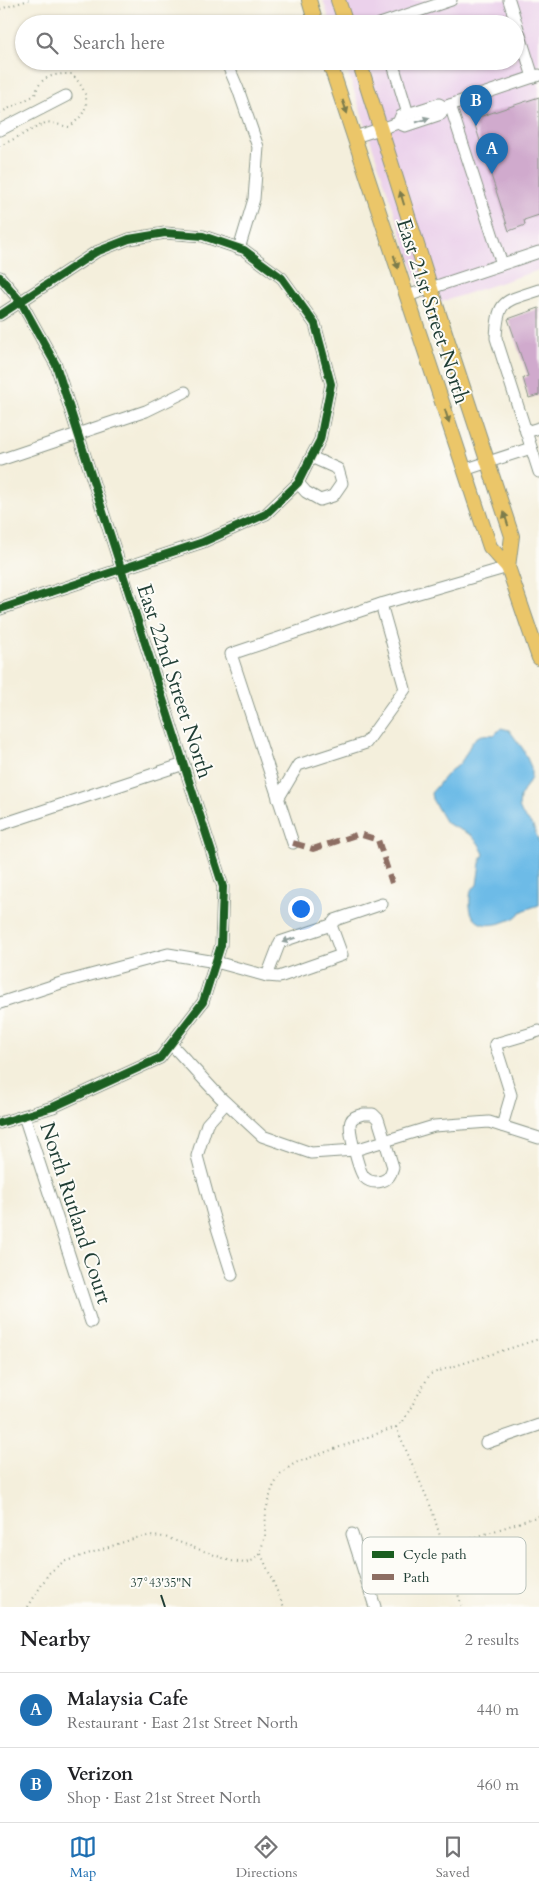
<!DOCTYPE html>
<meta charset="utf-8">
<style>
:root{--surface:#fff;--page:#f2f2f2;--text:#202124;--muted:#757577;--line:#e0e0e0;--accent:#1f6fb2}
body{margin:0;font-family:Cardo,serif;background:var(--page);color:var(--text)}
.you{position:absolute;left:300px;top:908px;width:18px;height:18px;margin:-12px;border:4px solid #fff;border-radius:50%;background:#1a73e8;box-shadow:0 0 0 8px #1a73e833}
.badge{display:grid;place-items:center;width:32px;height:32px;border-radius:50%;background:var(--accent);color:#fff;font-size:16px;font-weight:700}
.pin{position:absolute;translate:-50% -41px;filter:drop-shadow(0 1px 2px #0008)}
.pin::after{content:'';position:absolute;top:26px;width:18px;height:15px;background:inherit;clip-path:polygon(0 0,100% 0,50% 100%)}
.list{margin:0;padding:0;list-style:none}
h2{display:flex;justify-content:space-between;align-items:center;height:65px;margin:0;padding:0 20px;font-size:21px}
h2 small{font-size:16px;font-weight:400;color:var(--muted)}
.list li{display:grid;grid-template-columns:32px 1fr auto;gap:15px;align-items:center;box-sizing:border-box;height:75px;padding:0 20px;border-top:1px solid var(--line)}
.list b{display:block;font-size:19px;white-space:nowrap}
.list p{margin:0;font-size:16px;white-space:nowrap;color:var(--muted)}
.list em{font-size:16px;font-style:normal;color:var(--muted)}
.icon{flex:none;width:28px;height:28px;fill:none;stroke:currentColor;stroke-width:2;stroke-linecap:round;stroke-linejoin:round}
.map{position:relative;flex:none;width:539px;height:1607px;overflow:hidden}
.search{position:absolute;background:var(--surface);box-shadow:0 1px 4px #0004;left:15px;right:15px;top:15px;height:55px;display:flex;align-items:center;gap:12px;box-sizing:border-box;padding:0 18px;border-radius:28px;color:var(--muted);font-size:19px}
.sheet{height:215px;background:var(--surface)}
nav{display:flex;justify-content:space-around;align-items:center;box-sizing:border-box;height:70px;border-top:1px solid var(--line);background:var(--surface);font-size:14px;color:var(--muted)}
nav a{display:grid;justify-items:center;gap:2px}
nav .on{color:var(--accent)}
.map>svg:first-child{display:block}
.built{fill:#ebd1eb}
.water{fill:#6dbbe7;stroke:#467c8e}
.building{fill:#d0aacd}
.lines{fill:none;stroke-linecap:round;stroke-linejoin:round}
.minor-casing{stroke:#8a9688;stroke-width:13}
.major-casing{stroke:#8a9688;stroke-width:16}
.path{stroke:#8a9688;stroke-width:2;stroke-dasharray:1 4;stroke-linecap:butt}
.minor{stroke:#fff;stroke-width:11}
.major{stroke:#ebc669;stroke-width:14}
.quiet{stroke:#8d6e63;stroke-width:6;stroke-dasharray:12 6;stroke-linecap:butt}
.cycleway-casing{stroke:#fdfcf7;stroke-width:11}
.cycleway{stroke:#1b5e20;stroke-width:8}
.oneway{fill:#7b7b4c}
.oneway2{fill:#8f9e9a}
.ticks{fill:none;stroke:#1f3d34;stroke-width:2}
.labels{text-anchor:middle;stroke-width:4;stroke-linejoin:round;paint-order:stroke}
.street-label{font-size:21px;fill:#1f3d34;stroke:#fdfcf7}
.key{fill:#fdfcf7;stroke:#bac3bc;stroke-width:1}
.key-label{font-size:14px;fill:#1f3d34}
.ticks-label{font-size:12px;text-anchor:middle;fill:#1f3d34;stroke:#fdfcf7;stroke-width:4;stroke-linejoin:round;paint-order:stroke}
</style>
<div class="map">
<svg width="539" height="1607" viewBox="0 0 539 1607">
<rect width="100%" height="100%" fill="#fdfcf7"/>
<filter id="ink" filterUnits="userSpaceOnUse"><feTurbulence type="fractalNoise" baseFrequency=".02" numOctaves="2"/><feDisplacementMap in="SourceGraphic" scale="10" xChannelSelector="R" yChannelSelector="G"/><feConvolveMatrix kernelMatrix="1 2 1 2 8 2 1 2 1" color-interpolation-filters="sRGB"/></filter>
<filter id="wash" filterUnits="userSpaceOnUse"><feTurbulence type="fractalNoise" baseFrequency=".0096" numOctaves="4" result="noise"/><feDisplacementMap in="SourceGraphic" scale="20" xChannelSelector="R" yChannelSelector="G"/><feGaussianBlur stdDeviation="1.12" result="paint"/><feColorMatrix in="noise" values="0 0 0 0 0 0 0 0 0 0 0 0 0 0 0 0 0 1.4 0 .05"/><feComposite in="paint" operator="in"/></filter>
<g filter="url(#wash)">
<rect width="100%" height="100%" fill="#f4efdc"/>
<polygon class="built" points="323,0 539,0 539,270 426,307 344,61 515,61 515,24 331,24"/>
<path class="water" d="M501 728 509 730 523 749 531 767V778L520 797 519 807 522 814 533 826 539 842V905C533 907 526 909 521 912 518 915 515 918 512 919 482 932 465 923 471 890L477 885 480 863 484 854 479 844 471 835 446 823 432 799 431 793C438 786 444 776 452 769 454 768 457 767 458 765 472 752 467 731 494 735Z"/>
<g id="blocks">
<g class="building">
<polygon points="539,97 539,215 524,220 525,225 509,231 473,119"/>
<polygon points="539,308 539,395 529,398 523,378 528,376 508,319"/>
</g>
</g>
</g>
<g filter="url(#ink)">
<use href="#blocks" fill-opacity="0" stroke="#8a9688" stroke-width="1"/>
<g class="lines">
<defs>
<g id="minor">
<polyline points="509,0 533,77"/>
<polyline points="380,24 451,0"/>
<polyline points="226,61 238,89 258,147 254,199 239,249"/>
<polyline points="392,61 408,114"/>
<polyline points="450,105 502,264"/>
<polyline points="398,123 405,126 441,114 444,107 539,75"/>
<polyline points="0,130 66,96"/>
<polyline points="355,137 398,123 401,116 439,104 444,107"/>
<polyline points="0,277 21,302 56,365 223,887 221,945 203,1002 160,1058 53,1107 0,1123"/>
<path d="M539 290C504 302 498 298 496 338L539 472"/>
<polyline points="407,296 539,252"/>
<polyline points="0,315 96,252 129,239 165,233 203,236 244,250 282,278 315,324 331,384 320,440 311,457 298,483 266,514 203,542 0,609"/>
<polyline points="526,432 539,428"/>
<polyline points="0,460 146,411 185,392"/>
<polyline points="464,470 531,448"/>
<polyline points="298,483 306,492 320,500 333,496 342,483 338,469 311,457"/>
<polyline points="278,799 298,765 366,743 405,689 381,604"/>
<polyline points="0,825 184,764"/>
<polyline points="293,843 231,654 381,604 508,567"/>
<polyline points="267,976 280,942 331,925"/>
<polyline points="0,1003 61,983 168,954 216,962 267,976 279,977 342,955 331,925 335,920 382,904"/>
<polyline points="171,1044 220,1097 262,1136 311,1153 355,1150 434,1126 489,1122 539,1138"/>
<polyline points="226,1103 207,1124 197,1156 213,1215 232,1275"/>
<path d="M363 1114H373L378 1119 393 1167C391 1174 389 1179 382 1181 375 1183 369 1182 364 1177 359 1171 347 1128 351 1121 353 1116 358 1116 363 1114Z"/>
<polyline points="24,1116 91,1322"/>
<polyline points="502,1126 511,1095 495,1044 539,1031"/>
<polyline points="486,1443 539,1425"/>
<polyline points="352,1534 375,1607"/>
</g>
<g id="major">
<polyline points="309,0 316,24"/>
<polyline points="338,0 346,24"/>
<polyline points="329,61 490,547 508,567"/>
<polyline points="359,61 438,311 512,536 508,567 539,658"/>
</g>
</defs>
<use href="#minor" class="minor-casing"/>
<use href="#major" class="major-casing"/>
<g class="path">
<polyline points="0,9 29,0"/>
<path d="M0 113 35 95C40 75 54 74 72 74 91 95 92 110 69 127L47 122 0 146"/>
<polyline points="396,1427 431,1507 462,1607"/>
<polyline points="443,1548 539,1516"/>
<polyline points="261,1554 284,1607"/>
<polyline points="28,1607 49,1573 63,1562 136,1538 148,1536 165,1537 231,1561 245,1563 254,1560 260,1554 265,1535 266,1510 272,1489 280,1474 295,1463 396,1427 402,1423 430,1374 539,1339"/>
</g>
<use href="#minor" class="minor"/>
<use href="#major" class="major"/>
<polyline class="quiet" points="293,843 313,849 359,834 378,840 392,883"/>
<defs>
<g id="cycleway">
<polyline points="0,277 21,302 56,365 223,887 221,945 203,1002 160,1058 53,1107 0,1123"/>
<polyline points="0,315 96,252 129,239 165,233 203,236 244,250 282,278 315,324 331,384 320,440 311,457 298,483 266,514 203,542 0,609"/>
</g>
</defs>
<use href="#cycleway" class="cycleway-casing"/>
<use href="#cycleway" class="cycleway"/>
</g>
<defs><path id="oneway-solid" d="M-6-.8H1V-3.2L6.5 0L1 3.2V.8H-6Z" transform="scale(1.25)"/></defs>
<g class="oneway">
<use href="#oneway-solid" transform="translate(345 107) rotate(71)"/>
<use href="#oneway-solid" transform="translate(402 198) rotate(-107)"/>
<use href="#oneway-solid" transform="translate(396 262) rotate(72)"/>
<use href="#oneway-solid" transform="translate(447 416) rotate(72)"/>
<use href="#oneway-solid" transform="translate(506 519) rotate(-108)"/>
</g>
<g class="oneway2">
<use href="#oneway-solid" transform="translate(423 120) rotate(-19)"/>
<use href="#oneway-solid" transform="translate(289 940) rotate(161)"/>
</g>
</g>
<path class="ticks" d="M161 1595 165 1607"/>
<g class="labels">
<g class="street-label">
<text transform="translate(433 311) rotate(72)" y="7">East 21st Street North</text>
<text transform="translate(175 681) rotate(72)" y="7">East 22nd Street North</text>
<text transform="translate(76 1213) rotate(72)" y="7">North Rutland Court</text>
</g>
</g>
<rect x="362" y="1537" width="164" height="57" rx="8" class="key"/>
<rect x="372" y="1551" width="22" height="7" fill="#1b5e20"/>
<rect x="372" y="1574" width="22" height="6" fill="#8d6e63"/>
<g class="key-label">
<text x="403" y="1559">Cycle path</text>
<text x="403" y="1582">Path</text>
</g>
<g class="ticks-label">
<text x="161" y="1587">37°43'35"N</text>
</g>
</svg>
<div class="you"></div>
<div class="pin badge" style="left:492px;top:174px">A</div>
<div class="pin badge" style="left:476px;top:126px">B</div>
<div class="search"><svg class="icon" aria-label="search" viewBox="0 0 24 24"><circle cx="10" cy="10" r="6"/><path d="M15 15l6 6"/></svg>Search here</div>
</div>
<section class="sheet">
<h2>Nearby<small>2 results</small></h2>
<ul class="list">
<li><span class="badge">A</span><div><b>Malaysia Cafe</b><p>Restaurant · East 21st Street North</p></div><em>440 m</em></li>
<li><span class="badge">B</span><div><b>Verizon</b><p>Shop · East 21st Street North</p></div><em>460 m</em></li>
</ul>
</section>
<nav>
<a class="on"><svg class="icon" aria-label="map" viewBox="0 0 24 24"><path d="M3 6l6-2 6 2 6-2v14l-6 2-6-2-6 2zM9 4v14M15 6v14"/></svg>Map</a>
<a><svg class="icon" aria-label="directions" viewBox="0 0 24 24"><path d="M12 3l9 9-9 9-9-9zM9 14v-3h6M13 9l2 2-2 2"/></svg>Directions</a>
<a><svg class="icon" aria-label="saved" viewBox="0 0 24 24"><path d="M7 4h10v16l-5-4-5 4z"/></svg>Saved</a>
</nav>
